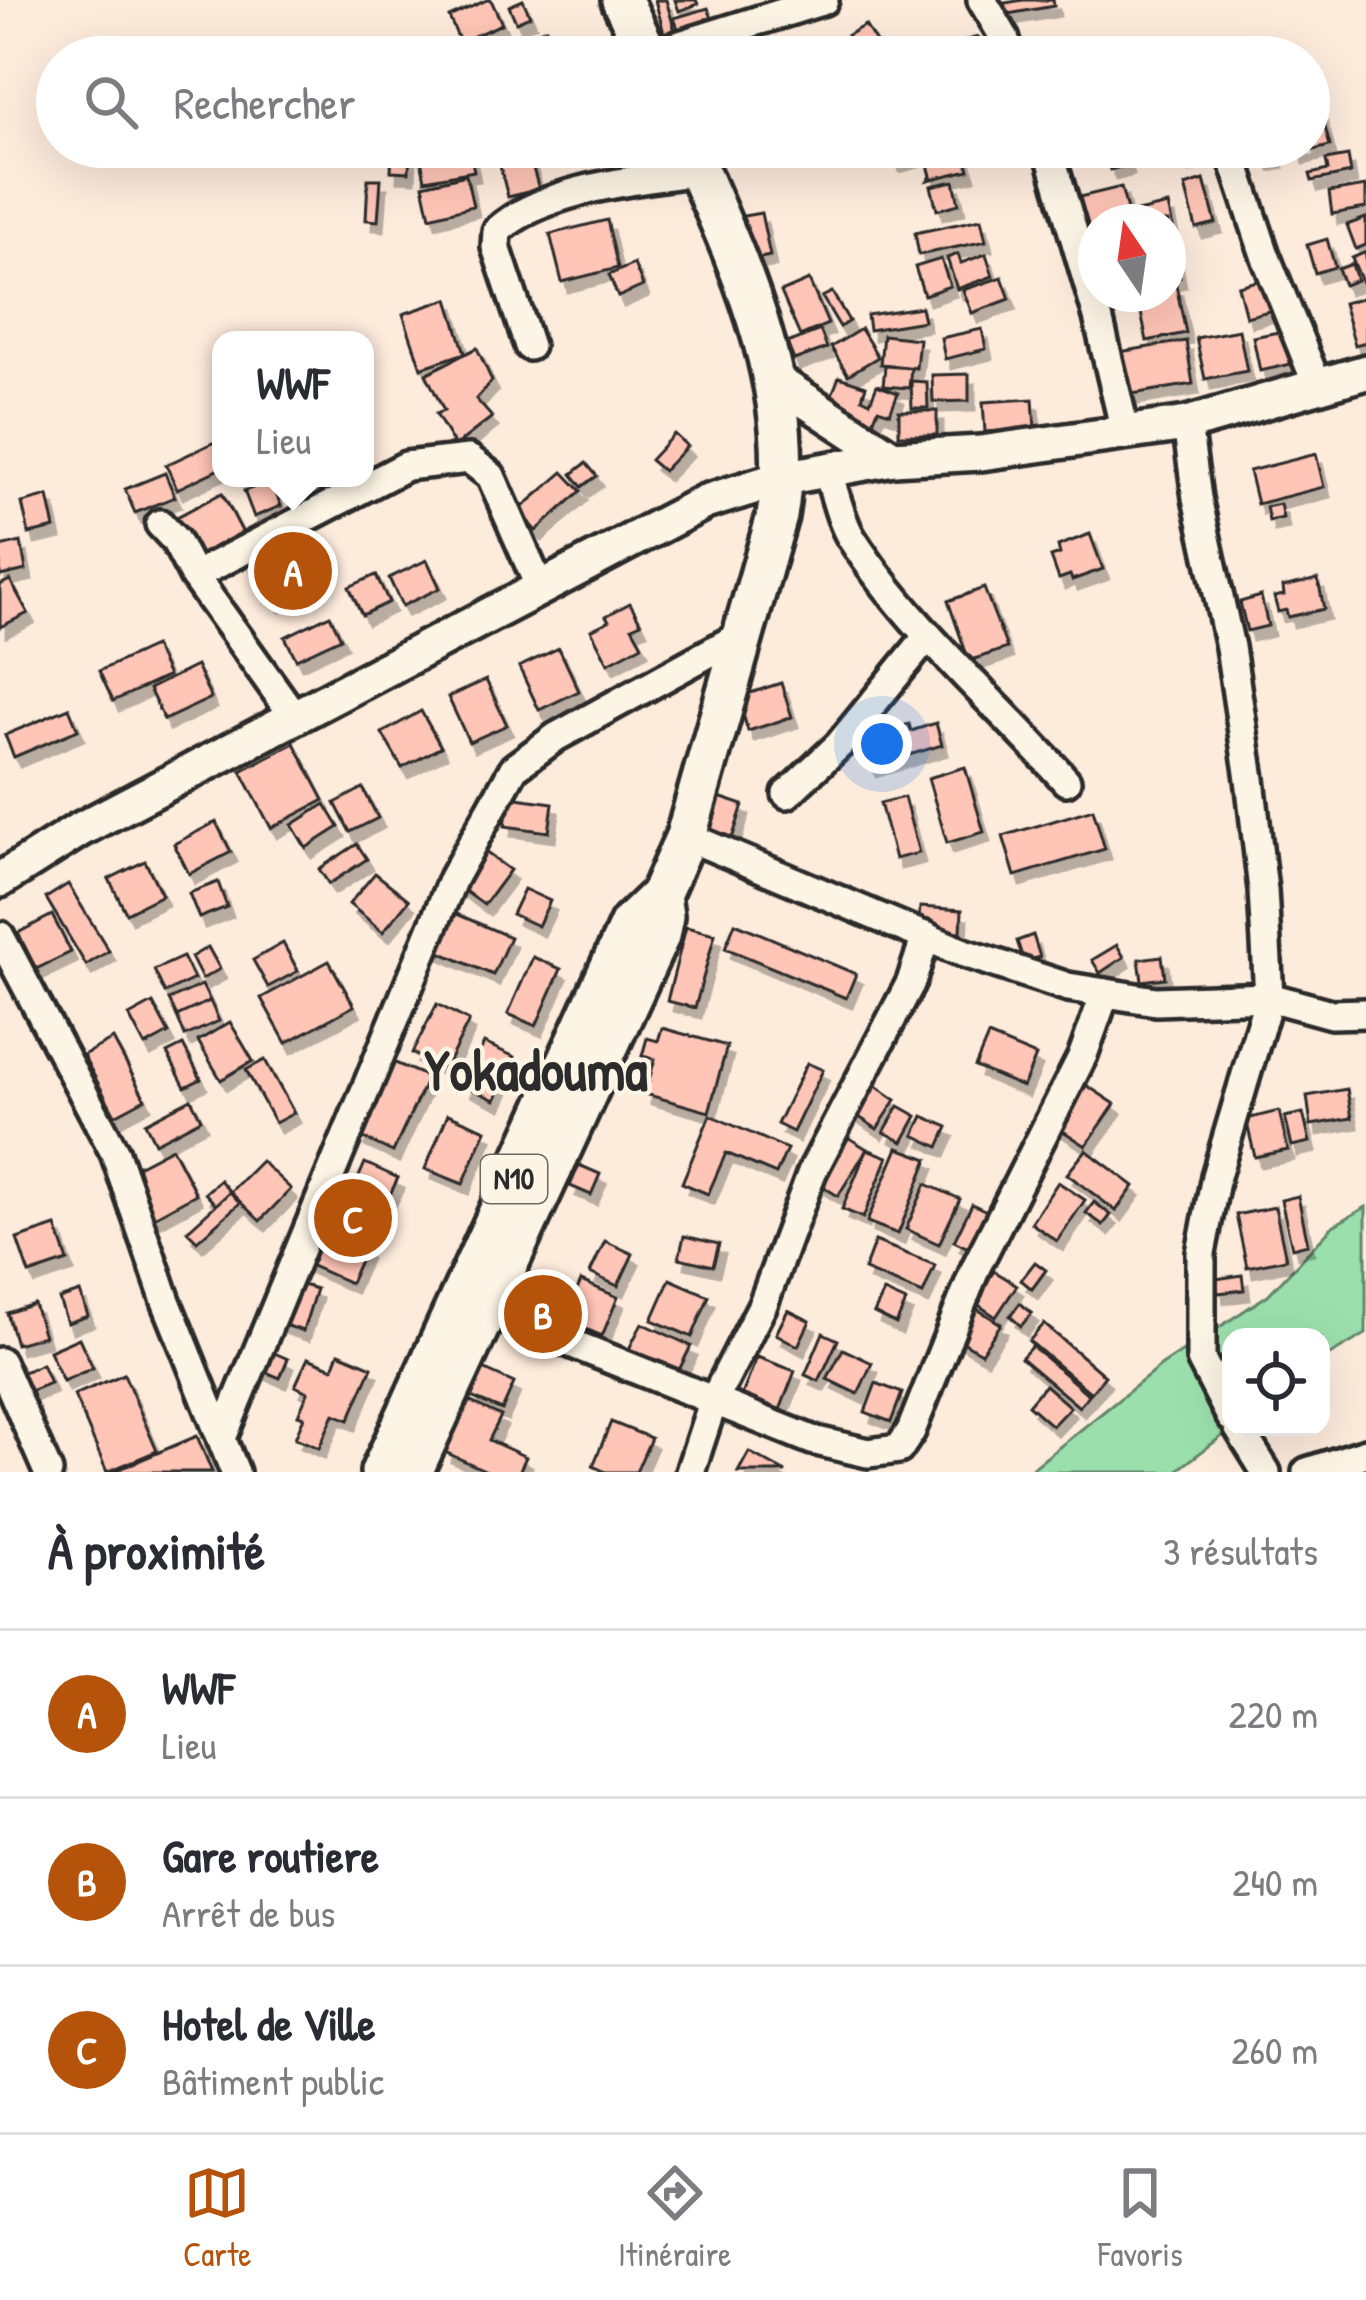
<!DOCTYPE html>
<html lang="fr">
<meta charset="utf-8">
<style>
:root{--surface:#fff;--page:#f7f7f7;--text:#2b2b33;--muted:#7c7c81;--line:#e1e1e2;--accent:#b45309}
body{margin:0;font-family:"Patrick Hand",sans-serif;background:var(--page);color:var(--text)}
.controls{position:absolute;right:36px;bottom:36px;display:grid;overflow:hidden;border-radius:24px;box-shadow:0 12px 48px #0002}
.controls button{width:108px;height:108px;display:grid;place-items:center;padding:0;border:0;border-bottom:3px solid var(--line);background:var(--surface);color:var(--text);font:60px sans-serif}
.compass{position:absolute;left:1078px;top:204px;width:108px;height:108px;border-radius:50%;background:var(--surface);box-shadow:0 12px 48px #0002;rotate:347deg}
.you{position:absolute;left:882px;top:744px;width:42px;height:42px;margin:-30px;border:9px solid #fff;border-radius:50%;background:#1a73e8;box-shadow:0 0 0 18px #1a73e833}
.badge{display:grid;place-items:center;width:78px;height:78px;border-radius:50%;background:var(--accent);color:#fff;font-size:39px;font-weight:700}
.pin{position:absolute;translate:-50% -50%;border:6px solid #fff;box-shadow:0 3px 12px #0006}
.popup{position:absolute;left:212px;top:331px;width:162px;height:156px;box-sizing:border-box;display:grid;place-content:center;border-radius:24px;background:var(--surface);filter:drop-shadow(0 3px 9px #0005);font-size:39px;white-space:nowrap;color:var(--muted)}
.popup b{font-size:45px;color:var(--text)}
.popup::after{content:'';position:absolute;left:50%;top:100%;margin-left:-24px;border:24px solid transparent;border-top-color:var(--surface)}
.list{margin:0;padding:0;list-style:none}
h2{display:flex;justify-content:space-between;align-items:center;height:156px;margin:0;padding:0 48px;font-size:51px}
h2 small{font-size:39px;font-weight:400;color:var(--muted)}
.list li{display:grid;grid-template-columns:78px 1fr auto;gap:36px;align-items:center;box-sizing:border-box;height:168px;padding:0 48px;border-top:3px solid var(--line)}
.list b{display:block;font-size:45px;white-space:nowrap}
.list p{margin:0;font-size:39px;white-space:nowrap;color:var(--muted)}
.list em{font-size:39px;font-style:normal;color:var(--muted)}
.icon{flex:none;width:66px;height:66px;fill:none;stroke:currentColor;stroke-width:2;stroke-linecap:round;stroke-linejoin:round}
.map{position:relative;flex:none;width:1366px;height:1472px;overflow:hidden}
.search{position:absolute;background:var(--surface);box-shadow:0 12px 48px #0002;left:36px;right:36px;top:36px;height:132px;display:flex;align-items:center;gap:30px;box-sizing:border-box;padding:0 42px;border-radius:66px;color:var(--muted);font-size:45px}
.sheet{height:660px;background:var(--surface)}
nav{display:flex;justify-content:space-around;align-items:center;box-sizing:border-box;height:168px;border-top:3px solid var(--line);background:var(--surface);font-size:33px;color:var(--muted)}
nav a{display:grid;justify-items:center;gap:6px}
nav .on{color:var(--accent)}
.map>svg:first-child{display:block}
.green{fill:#9be0ac;stroke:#63866c;stroke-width:3}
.building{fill:#ffc5b6;stroke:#2b2b2b;stroke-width:3;filter:url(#shadow)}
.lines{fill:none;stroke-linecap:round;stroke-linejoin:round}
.minor-casing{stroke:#2b2b2b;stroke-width:36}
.major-casing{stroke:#2b2b2b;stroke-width:42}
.highway-casing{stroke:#2b2b2b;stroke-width:48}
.minor{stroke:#fcf5e5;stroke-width:27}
.major{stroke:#fcf5e5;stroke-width:33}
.highway{stroke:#fcf5e5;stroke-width:39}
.labels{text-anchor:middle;stroke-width:9;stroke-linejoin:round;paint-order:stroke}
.shield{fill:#fcf5e5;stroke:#6a6863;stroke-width:3}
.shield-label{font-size:30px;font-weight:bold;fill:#2b2b2b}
.town-label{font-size:57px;font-weight:bold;fill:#2b2b2b;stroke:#fcf5e5}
</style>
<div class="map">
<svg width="1366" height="1472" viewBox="0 0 1366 1472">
<defs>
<filter id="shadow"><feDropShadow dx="6" dy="10" stdDeviation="0" flood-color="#0004"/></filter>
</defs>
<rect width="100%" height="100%" fill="#fdebdc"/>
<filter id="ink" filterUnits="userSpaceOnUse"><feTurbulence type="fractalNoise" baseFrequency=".00833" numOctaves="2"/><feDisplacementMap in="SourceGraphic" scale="24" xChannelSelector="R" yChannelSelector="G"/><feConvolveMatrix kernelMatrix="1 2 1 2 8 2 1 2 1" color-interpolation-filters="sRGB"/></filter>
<g filter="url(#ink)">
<polygon class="green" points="1366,1207 1366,1334 1321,1360 1321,1337 1231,1337 1231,1427 1234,1427 1175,1472 1028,1472 1162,1365 1268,1295 1333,1226"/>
<g class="building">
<polygon points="487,0 491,0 502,24 460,42 449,17"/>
<polygon points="523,0 530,16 516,22 509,6"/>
<polygon points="655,0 666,0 676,34 665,37"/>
<polygon points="675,0 696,0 698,4 679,11"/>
<polygon points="1023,0 1053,0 1054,6 1002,15 1000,4"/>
<polygon points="708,8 712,18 706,19 708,25 680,34 674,18"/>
<polygon points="865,25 877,44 859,55 846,36"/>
<polygon points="546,28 557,57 521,57 515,41"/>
<polygon points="978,37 984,57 956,57 952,44"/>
<polygon points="482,43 489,57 452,57"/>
<polygon points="1321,112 1330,146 1298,154 1296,147 1309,147 1309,115"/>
<polygon points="457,147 469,147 474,171 425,180 420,154"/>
<polygon points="493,147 527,147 529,155 499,165"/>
<polygon points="900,147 949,147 894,162 891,149"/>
<polygon points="1123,147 1128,165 1110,170 1104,149"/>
<polygon points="1180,147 1214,147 1216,153 1184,162"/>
<polygon points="1261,147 1275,147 1278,158 1264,161"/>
<polygon points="392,148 410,149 409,172 391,171"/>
<polygon points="963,148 969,170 928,180 931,176 926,157"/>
<polygon points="1348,156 1351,173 1312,181 1310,174 1328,170 1326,160"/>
<polygon points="530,158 539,189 508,197 500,166"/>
<polygon points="466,175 473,206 430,217 423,185"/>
<polygon points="368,179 381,179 378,221 366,220"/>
<polygon points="1204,180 1216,223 1196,228 1185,186"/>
<polygon points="954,181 959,204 937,210 931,186"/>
<polygon points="1366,186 1366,208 1332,214 1329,192"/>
<polygon points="1121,187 1130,222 1096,222 1096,273 1071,199"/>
<polygon points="1168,205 1177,245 1168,248 1168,222 1135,222 1133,213"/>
<polygon points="761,213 770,256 740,262 732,218"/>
<polygon points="1366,218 1366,245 1356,249 1347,225"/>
<polygon points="981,219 986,241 919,255 915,233"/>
<polygon points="607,220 618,268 562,282 550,234"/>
<polygon points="1327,239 1335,267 1315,273 1307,245"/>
<polygon points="1366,252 1366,281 1362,282 1352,258"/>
<polygon points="958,254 961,263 986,254 993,276 957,289 947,258"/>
<polygon points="941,259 950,286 924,295 915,267"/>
<polygon points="1177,260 1180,277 1168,280 1168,262"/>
<polygon points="634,264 643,286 618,297 609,275"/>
<polygon points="1352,264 1357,280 1344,285 1338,269"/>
<polygon points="1002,277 1010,299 972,313 963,290"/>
<polygon points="1265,279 1273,310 1246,317 1238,286"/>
<polygon points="809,280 828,324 800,336 781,292"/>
<polygon points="1176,285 1186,333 1147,341 1137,294 1168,294 1168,286"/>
<polygon points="832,292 849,321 840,327 822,297"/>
<polygon points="1366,297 1366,342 1355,345 1343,303"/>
<polygon points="448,299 465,353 421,368 403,314"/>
<polygon points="921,307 924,321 869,330 867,315"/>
<polygon points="861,329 878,357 848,375 831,347"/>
<polygon points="982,329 986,349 945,359 941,338"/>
<polygon points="1294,329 1301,362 1260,371 1253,337"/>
<polygon points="820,330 827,348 794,360 787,343"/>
<polygon points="1239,330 1247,371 1205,379 1196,338"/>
<polygon points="883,335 919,339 916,368 880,364"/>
<polygon points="1186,341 1193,384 1126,395 1119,352"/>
<polygon points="477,348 492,381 476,399 492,417 455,446 436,414 444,411 426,374"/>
<polygon points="885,366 911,368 909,388 883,386"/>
<polygon points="969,374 969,401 933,402 932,375"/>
<polygon points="839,377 866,386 862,398 870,402 877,385 898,393 890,413 878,409 871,427 851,419 854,411 829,402"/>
<polygon points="911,381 927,382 928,408 912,408"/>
<polygon points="1033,399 1035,429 985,432 983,402"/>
<rect x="899" y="411" width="38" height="24"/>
<polygon points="674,434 687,446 663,471 650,460"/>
<polygon points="215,442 221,454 221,468 177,489 166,465"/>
<polygon points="1316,454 1324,487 1257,504 1249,471"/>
<polygon points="586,463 597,476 582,487 572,474"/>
<polygon points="563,472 581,491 536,531 518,511"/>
<polygon points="165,473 175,497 135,513 125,489"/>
<polygon points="271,481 281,506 254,517 244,491"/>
<polygon points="222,493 247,541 199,566 175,518"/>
<polygon points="48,496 55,528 29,534 22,503"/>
<polygon points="1280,504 1283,518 1269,521 1266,507"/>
<polygon points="1090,534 1103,569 1072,580 1070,575 1059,579 1051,557 1060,554 1058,546"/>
<polygon points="313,540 330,573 274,602 257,569"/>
<polygon points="21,542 26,570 0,576 0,547"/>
<polygon points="427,560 440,588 402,606 389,578"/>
<polygon points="376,575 389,602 362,615 349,587"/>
<polygon points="1318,579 1324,609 1288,617 1286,610 1278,612 1274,597 1284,595 1283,587"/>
<polygon points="10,580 28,613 0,627 0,585"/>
<polygon points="984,588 1007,648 969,661 948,601"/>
<polygon points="1261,596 1268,626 1247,631 1240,602"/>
<polygon points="630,603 641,623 632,627 642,645 608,663 591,630 609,621 606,616"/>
<polygon points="330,615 341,638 296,659 285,637"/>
<polygon points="154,646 168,676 113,701 99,671"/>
<polygon points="559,648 579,691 539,710 519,667"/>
<polygon points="196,666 211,698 164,720 149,689"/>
<polygon points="486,680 507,725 469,742 448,697"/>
<polygon points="781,683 792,717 748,731 738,697"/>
<polygon points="69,708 78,730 14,757 5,735"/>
<polygon points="421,711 441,747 402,768 382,733"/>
<polygon points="936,723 942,745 870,767 863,744 889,736 888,730 909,724 911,731"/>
<polygon points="294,743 324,800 271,828 241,771"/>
<polygon points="965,767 984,832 947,843 928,778"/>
<polygon points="363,788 378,818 350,832 335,803"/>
<polygon points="716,796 743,805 729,848 702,838"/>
<polygon points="509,797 553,803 549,832 505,826"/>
<polygon points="904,797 919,853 895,859 880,803"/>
<polygon points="325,804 339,827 306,848 292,825"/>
<polygon points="1093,809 1105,849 1015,876 1003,836"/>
<polygon points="216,822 231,852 189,874 174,844"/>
<polygon points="357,844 367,859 329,884 319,869"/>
<polygon points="485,852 510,870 484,905 459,887"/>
<polygon points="145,861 162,895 126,913 109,879"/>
<polygon points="375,873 409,900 383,932 349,904"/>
<polygon points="218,882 227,907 199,918 189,893"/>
<polygon points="68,884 109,951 86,965 46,898"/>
<polygon points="524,889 550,901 538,926 512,914"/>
<polygon points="920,907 962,910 961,932 918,929"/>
<polygon points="450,911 510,937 493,975 433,949"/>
<polygon points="52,915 71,952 36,969 18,933"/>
<polygon points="735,923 856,974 846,998 725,948"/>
<polygon points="686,927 715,934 695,1008 667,1001"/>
<polygon points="1033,935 1040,957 1024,962 1017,941"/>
<polygon points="283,943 298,971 268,987 253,960"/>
<polygon points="1117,945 1124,957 1100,973 1092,960"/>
<polygon points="208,947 220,969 202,979 191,957"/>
<polygon points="1162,956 1165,978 1142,981 1139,959"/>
<polygon points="183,957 194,979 165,993 154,970"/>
<polygon points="533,957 561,969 536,1026 508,1014"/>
<polygon points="329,961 354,1006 286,1043 261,998"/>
<polygon points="202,985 210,1001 177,1016 169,1000"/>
<polygon points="210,1001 219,1021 185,1036 177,1016"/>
<polygon points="153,1003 169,1033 145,1046 129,1016"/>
<polygon points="437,1004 469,1021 445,1069 412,1053"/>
<polygon points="230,1022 253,1061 221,1080 198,1041"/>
<polygon points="662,1028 727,1046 709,1112 645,1094 655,1059 642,1056 647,1038 658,1041"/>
<polygon points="988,1036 1036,1056 1023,1087 975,1067"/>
<polygon points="113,1039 145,1099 115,1115 83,1055"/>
<polygon points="484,1043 515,1057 495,1100 465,1086"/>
<polygon points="183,1045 201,1079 185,1087 167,1053"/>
<polygon points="265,1060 294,1113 275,1123 246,1070"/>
<polygon points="393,1062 428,1077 393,1152 359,1136"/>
<polygon points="807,1063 823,1070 793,1132 777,1124"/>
<polygon points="873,1084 896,1100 877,1129 853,1113"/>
<polygon points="1086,1085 1115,1104 1086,1146 1057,1127"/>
<polygon points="1347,1089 1352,1118 1311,1125 1307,1096"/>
<polygon points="191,1099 201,1119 155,1143 145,1123"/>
<polygon points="899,1106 917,1116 903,1142 884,1132"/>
<polygon points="1279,1111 1288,1150 1255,1157 1246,1119"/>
<polygon points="1303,1113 1310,1142 1292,1146 1285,1117"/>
<polygon points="448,1114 486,1130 463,1184 425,1169"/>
<polygon points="710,1115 787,1149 776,1174 726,1153 708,1194 682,1183"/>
<polygon points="923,1116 948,1127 939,1147 914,1135"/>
<polygon points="843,1134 867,1149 838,1196 814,1181"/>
<polygon points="172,1148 196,1194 154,1217 130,1170"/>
<polygon points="898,1148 928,1159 898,1234 867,1222"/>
<polygon points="867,1149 888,1157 863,1218 842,1209"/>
<polygon points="1086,1150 1134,1186 1116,1211 1067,1174"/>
<polygon points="261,1161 291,1189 260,1221 230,1192"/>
<polygon points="365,1163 398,1178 383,1209 372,1204 354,1244 365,1249 350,1283 296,1259 310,1226 333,1236"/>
<polygon points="579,1165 600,1174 591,1195 570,1186"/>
<polygon points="220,1180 230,1192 216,1205 205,1193"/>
<polygon points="1058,1182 1085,1200 1057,1241 1031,1223"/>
<polygon points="926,1184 960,1199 939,1244 906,1229"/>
<polygon points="230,1192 240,1203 197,1241 187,1231"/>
<polygon points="1298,1196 1308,1244 1292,1248 1281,1200"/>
<polygon points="1094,1202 1111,1215 1103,1225 1086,1213"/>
<polygon points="972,1204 999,1217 981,1254 954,1241"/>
<polygon points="1275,1207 1286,1259 1247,1267 1236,1215"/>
<polygon points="56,1226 68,1261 29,1274 17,1239"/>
<polygon points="684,1236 719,1244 713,1266 679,1258"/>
<polygon points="605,1241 633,1254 618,1286 590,1273"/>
<polygon points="875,1241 935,1265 923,1294 864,1270"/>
<polygon points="1035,1262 1046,1270 1032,1289 1021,1280"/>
<polygon points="994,1271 1017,1285 996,1317 974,1302"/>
<polygon points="1242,1275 1244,1290 1218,1293 1216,1279"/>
<polygon points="282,1279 316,1289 303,1331 269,1320"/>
<polygon points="670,1279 709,1296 692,1337 652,1320"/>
<polygon points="581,1281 618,1297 602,1336 564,1320"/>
<polygon points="80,1292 88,1316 67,1323 59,1299"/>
<polygon points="884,1292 906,1302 896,1324 874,1313"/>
<polygon points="1020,1303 1032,1313 1021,1326 1010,1316"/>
<polygon points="34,1304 44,1336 16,1344 7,1313"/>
<polygon points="977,1309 1001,1324 981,1353 958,1339"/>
<polygon points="788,1310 810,1321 798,1346 776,1334"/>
<polygon points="642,1323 691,1346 675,1378 626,1355"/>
<polygon points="1044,1324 1105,1376 1091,1393 1029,1341"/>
<polygon points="823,1333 838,1340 819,1381 805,1375"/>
<polygon points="79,1338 93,1368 63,1381 49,1351"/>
<polygon points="1032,1346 1089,1395 1079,1407 1021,1358"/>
<polygon points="843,1349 872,1363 858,1394 827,1379"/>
<polygon points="270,1351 288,1359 280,1378 261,1370"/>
<polygon points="339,1353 372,1367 349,1420 334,1414 319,1448 295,1438 304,1417 298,1415 308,1392 295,1386 308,1358 333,1368"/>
<polygon points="757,1357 795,1371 780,1410 742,1395"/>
<polygon points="42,1364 50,1383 18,1396 10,1378"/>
<polygon points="483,1369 514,1383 502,1410 471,1397"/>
<polygon points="124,1374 157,1451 107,1472 74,1395"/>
<polygon points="876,1383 902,1393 891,1422 865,1412"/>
<polygon points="1045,1385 1070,1407 1052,1426 1028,1405"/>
<polygon points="469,1401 501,1416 489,1440 526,1457 519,1472 489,1472 445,1452"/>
<polygon points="611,1422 651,1438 636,1472 606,1472 593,1466"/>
<polygon points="197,1436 212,1472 112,1472"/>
<polygon points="749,1452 786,1472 738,1472"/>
</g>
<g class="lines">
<defs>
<g id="minor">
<polyline points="982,0 1004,37 1010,57"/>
<polyline points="642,57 824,0"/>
<polyline points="1048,147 1098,317 1125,431"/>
<polyline points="1229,147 1265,255 1318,387"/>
<path d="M529 346 496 247 497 231C544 188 637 180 698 171"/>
<polyline points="1187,424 1197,498 1230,647 1250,779 1263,890 1269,997 1216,1176 1201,1253 1201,1359 1231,1417"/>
<path d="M827 470C835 492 840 520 852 539 910 629 995 701 1066 781"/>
<polyline points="160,524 175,540 194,576"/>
<polyline points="294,716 194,576 406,466 469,459 491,476 540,588"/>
<polyline points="787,794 839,745 928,636"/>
<polyline points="686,836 964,953 1068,987 1156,1001 1269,997 1331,1014 1366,1013"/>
<polyline points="0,936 115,1153 166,1301 235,1472"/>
<polyline points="488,1310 812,1440 868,1453 899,1449 911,1431 976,1267 1083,1055 1105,993"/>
<polyline points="0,1362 48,1472"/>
<polyline points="1238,1427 1266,1472"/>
<polyline points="222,1438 453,878 514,768 556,737 747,632"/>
<polyline points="690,1472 713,1402 763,1304 812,1172 911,982 926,936"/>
<polyline points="1307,1472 1366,1453"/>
</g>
<g id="major">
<polyline points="773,379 893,458"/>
<polyline points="0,880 79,830 705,502 783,478 893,458 981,453 1187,424 1366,372"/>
</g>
<g id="highway">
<polyline points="622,0 649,57"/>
<path d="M381 1472 630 924 660 895 686 836 777 516C799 388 738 262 688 147"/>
<polyline points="412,1472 659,936 663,916 660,895"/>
</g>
</defs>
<use href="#minor" class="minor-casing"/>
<use href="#major" class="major-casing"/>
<use href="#highway" class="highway-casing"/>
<use href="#minor" class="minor"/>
<use href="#major" class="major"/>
<use href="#highway" class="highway"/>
</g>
</g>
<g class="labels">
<rect class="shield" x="481" y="1155" width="66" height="48" rx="9"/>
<g class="shield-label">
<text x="514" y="1189">N10</text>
</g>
<g class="town-label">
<text x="536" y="1090">Yokadouma</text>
</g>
</g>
</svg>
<div class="controls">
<button><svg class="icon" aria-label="locate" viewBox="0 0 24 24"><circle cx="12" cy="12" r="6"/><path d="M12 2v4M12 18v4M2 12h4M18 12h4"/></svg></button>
</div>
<svg class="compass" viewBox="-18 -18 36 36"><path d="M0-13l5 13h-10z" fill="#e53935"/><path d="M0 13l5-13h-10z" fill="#7c7c81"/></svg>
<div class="you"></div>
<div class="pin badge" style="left:293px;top:571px">A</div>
<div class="popup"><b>WWF</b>Lieu</div>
<div class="pin badge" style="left:543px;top:1314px">B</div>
<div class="pin badge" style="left:353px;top:1218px">C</div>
<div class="search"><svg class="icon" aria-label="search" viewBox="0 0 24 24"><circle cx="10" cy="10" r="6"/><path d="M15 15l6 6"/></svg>Rechercher</div>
</div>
<section class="sheet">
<h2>À proximité<small>3 résultats</small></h2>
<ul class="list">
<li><span class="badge">A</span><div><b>WWF</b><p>Lieu</p></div><em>220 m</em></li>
<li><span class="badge">B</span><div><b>Gare routiere</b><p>Arrêt de bus</p></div><em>240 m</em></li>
<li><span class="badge">C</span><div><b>Hotel de Ville</b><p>Bâtiment public</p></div><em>260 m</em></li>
</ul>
</section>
<nav>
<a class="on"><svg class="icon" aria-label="map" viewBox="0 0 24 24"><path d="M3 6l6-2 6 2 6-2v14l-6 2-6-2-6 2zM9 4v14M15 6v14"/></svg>Carte</a>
<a><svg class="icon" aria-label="directions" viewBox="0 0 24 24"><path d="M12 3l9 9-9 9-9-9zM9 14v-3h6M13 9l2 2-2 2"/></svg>Itinéraire</a>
<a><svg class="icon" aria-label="saved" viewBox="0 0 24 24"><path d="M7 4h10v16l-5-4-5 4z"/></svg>Favoris</a>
</nav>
